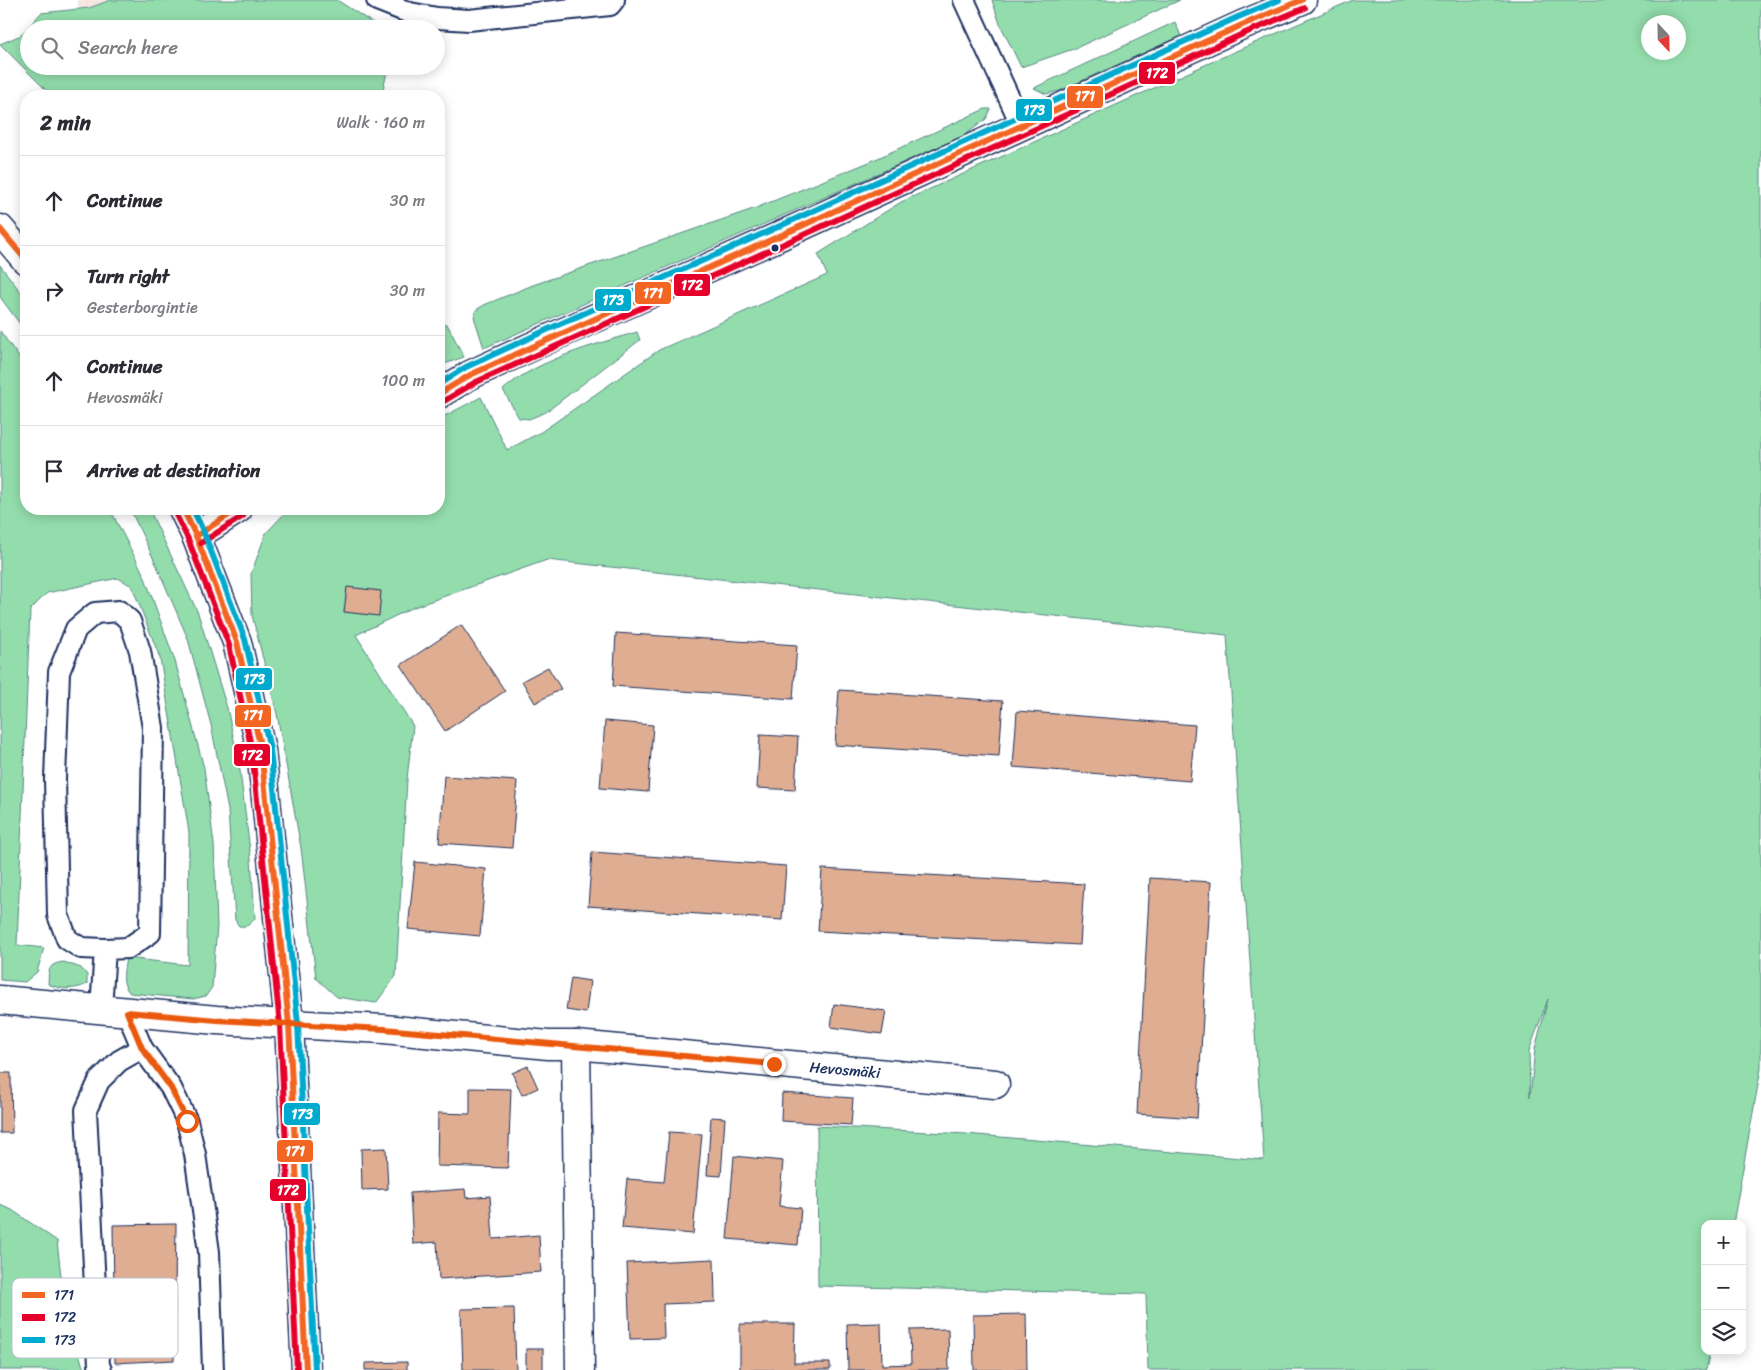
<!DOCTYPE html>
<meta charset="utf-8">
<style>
:root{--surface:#fff;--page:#f7f7f7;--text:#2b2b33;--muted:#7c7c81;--line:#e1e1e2}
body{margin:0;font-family:Sriracha,sans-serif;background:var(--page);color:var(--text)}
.controls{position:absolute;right:15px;bottom:15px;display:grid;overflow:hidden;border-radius:10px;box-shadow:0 2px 12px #0003}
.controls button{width:45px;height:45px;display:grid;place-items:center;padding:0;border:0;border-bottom:1px solid var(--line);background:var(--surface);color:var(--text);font:25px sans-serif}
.compass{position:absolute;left:1641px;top:15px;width:45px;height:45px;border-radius:50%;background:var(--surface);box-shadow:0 2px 12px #0003;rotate:158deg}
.stop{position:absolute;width:15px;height:15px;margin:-11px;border:4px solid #ea580c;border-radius:50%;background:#fff}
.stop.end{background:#ea580c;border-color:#fff;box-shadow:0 1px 5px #0008}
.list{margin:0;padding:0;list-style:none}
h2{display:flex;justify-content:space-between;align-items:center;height:65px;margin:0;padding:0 20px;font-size:21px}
h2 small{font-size:16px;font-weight:400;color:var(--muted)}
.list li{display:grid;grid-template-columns:32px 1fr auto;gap:15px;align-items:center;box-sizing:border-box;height:90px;padding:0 20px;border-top:1px solid var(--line)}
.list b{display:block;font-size:19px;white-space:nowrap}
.list p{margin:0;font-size:16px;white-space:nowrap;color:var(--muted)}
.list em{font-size:16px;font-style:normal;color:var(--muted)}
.icon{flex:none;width:28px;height:28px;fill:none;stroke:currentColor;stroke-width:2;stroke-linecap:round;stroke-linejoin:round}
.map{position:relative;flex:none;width:1761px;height:1370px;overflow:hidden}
.search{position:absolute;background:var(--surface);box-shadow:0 2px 12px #0003;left:20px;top:20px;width:425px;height:55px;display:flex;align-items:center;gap:12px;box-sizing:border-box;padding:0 18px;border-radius:28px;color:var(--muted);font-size:19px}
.panel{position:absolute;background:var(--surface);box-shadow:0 2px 12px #0003;left:20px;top:90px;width:425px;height:425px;border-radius:20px}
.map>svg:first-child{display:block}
.built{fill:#f5e6de}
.green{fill:#93ddac;stroke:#578685;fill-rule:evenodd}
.building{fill:#dfad91;stroke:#1b2f5e}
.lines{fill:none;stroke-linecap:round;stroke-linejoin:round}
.service-casing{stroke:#1b2f5e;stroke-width:24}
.minor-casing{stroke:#1b2f5e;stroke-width:31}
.tertiary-casing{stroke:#1b2f5e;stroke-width:31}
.service{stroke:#fff;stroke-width:20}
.minor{stroke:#fff;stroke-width:28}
.tertiary{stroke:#fff;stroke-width:28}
.bus-1-casing{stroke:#fff;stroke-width:10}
.bus-2-casing{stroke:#fff;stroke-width:10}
.bus-3-casing{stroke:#fff;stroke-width:10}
.bus-1{stroke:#f26522;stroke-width:6}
.bus-2{stroke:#e4002b;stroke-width:6}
.bus-3{stroke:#00a9ce;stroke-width:6}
.route{stroke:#ea580c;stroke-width:6}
.bus-dot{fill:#1b2f5e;stroke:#fff;stroke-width:2}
.labels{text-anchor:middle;stroke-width:5;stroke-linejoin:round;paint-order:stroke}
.street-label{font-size:15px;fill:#1b2f5e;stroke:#fff}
.key{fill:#fff;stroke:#bbc1cf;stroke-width:1}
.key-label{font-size:14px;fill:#1b2f5e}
.line-badge{stroke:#fff;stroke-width:2}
.badge-label{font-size:14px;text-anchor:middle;font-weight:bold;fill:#fff}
</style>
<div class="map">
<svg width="1761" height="1370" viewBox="0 0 1761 1370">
<rect width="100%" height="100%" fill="#fff"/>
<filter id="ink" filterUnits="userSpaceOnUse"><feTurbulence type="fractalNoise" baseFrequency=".02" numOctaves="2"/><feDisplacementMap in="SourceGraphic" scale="10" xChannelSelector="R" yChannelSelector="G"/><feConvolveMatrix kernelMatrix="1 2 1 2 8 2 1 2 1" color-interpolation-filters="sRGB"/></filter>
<g filter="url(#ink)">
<polygon class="built" points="77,0 163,0 84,23"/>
<g class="green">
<polygon points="111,0 337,0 382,29 29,29 29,66 388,66 382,96 52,96 0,44 21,35 41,13 89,8"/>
<polygon points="992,0 1180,0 1076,48 1021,67 1000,24"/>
<path d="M1353 0H1761V1068L1733 1224H1705V1351H1710L1706 1370H1148L1146 1294 818 1286 817 1126 966 1134 1264 1160 1227 635 547 560 414 607 356 635 413 726 407 779 396 976 376 1003 337 997 316 978 301 848 277 714 252 615 251 574 266 533 289 509H439V419L481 397 507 450 541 432 659 350 827 275 818 254 901 202 1236 51ZM1648 22H1678V52H1648ZM1548 999 1535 1049 1530 1097 1529 1051Z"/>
<polygon points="1175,22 1181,36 1059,91 1046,94 1034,88"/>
<polygon points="985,109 991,109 986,119 965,135 484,348 474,317 476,310 484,305 533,285 756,208 867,163"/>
<polygon points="0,265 26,299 26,332 0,297"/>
<polygon points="447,324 464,357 439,366 439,327"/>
<path d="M0 331 26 367V509H110L144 575 175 661 204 768 214 844 217 926 212 987 206 996 193 999 130 993C120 983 124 971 126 958L188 965 189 832 160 658 132 586 118 578 47 593 30 610 17 945 44 948 37 972 25 982 0 980Z"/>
<path d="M637 332 640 340 546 412 529 419 519 418 503 390C536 360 594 345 637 332Z"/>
<path d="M130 509H149L198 613 227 708 239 763 251 859 255 918C250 925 247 927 239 926L235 920 228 810 211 725 188 639 156 564Z"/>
<path d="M64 962 81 968 87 975V984C76 990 60 990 48 984 49 970 47 964 64 962Z"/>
<polygon points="0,1205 12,1210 57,1241 64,1303 84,1370 0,1370"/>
</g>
<g class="building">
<polygon points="347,587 381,591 379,616 344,612"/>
<polygon points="461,625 505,691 445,731 401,665"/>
<polygon points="616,633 797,645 793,699 613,686"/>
<polygon points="548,667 561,689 535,703 522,681"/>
<polygon points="839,690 1003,701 999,756 835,745"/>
<polygon points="1017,711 1195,725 1190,781 1013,767"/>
<polygon points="605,721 653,725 648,792 600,788"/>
<polygon points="760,735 798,737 795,790 757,788"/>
<polygon points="444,776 517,781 512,848 439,843"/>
<polygon points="592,852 786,866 782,920 588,906"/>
<polygon points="415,862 486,869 480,936 408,929"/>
<polygon points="822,869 1084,884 1080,945 818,931"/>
<polygon points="1150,878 1211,882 1197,1118 1137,1114"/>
<polygon points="571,978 590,981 586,1013 566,1010"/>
<polygon points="834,1004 886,1011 882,1034 831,1027"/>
<polygon points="528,1066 538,1088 522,1095 512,1073"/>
<polygon points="0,1073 11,1073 12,1133 0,1133"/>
<polygon points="470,1088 511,1089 508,1168 437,1166 438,1113 470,1114"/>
<polygon points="782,1093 853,1098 851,1125 781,1121"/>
<polygon points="711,1117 725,1118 721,1176 707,1175"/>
<polygon points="669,1132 702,1134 693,1234 622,1228 627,1179 664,1182"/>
<polygon points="386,1148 388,1189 362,1190 361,1149"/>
<polygon points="734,1156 783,1161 779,1206 801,1208 798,1245 727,1239"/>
<polygon points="465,1189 466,1198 490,1196 493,1239 539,1235 541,1272 439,1279 437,1242 413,1244 410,1193"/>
<polygon points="176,1224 174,1360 115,1363 113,1225"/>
<polygon points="714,1259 715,1302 663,1304 664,1338 630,1339 627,1263"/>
<polygon points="514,1308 516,1370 463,1370 461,1309"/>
<polygon points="1026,1314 1027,1370 974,1370 973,1315"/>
<polygon points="881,1323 882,1365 911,1364 910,1330 948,1329 949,1370 848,1370 847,1324"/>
<polygon points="740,1324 795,1324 794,1363 830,1363 830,1370 740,1370"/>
<rect x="526" y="1349" width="17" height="21"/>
<polygon points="407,1362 407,1370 365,1370 365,1363"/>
</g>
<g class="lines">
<defs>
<g id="service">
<polyline points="377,0 410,13 437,18 469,20 610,5 614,0"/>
<polyline points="964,0 1022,126"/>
<polyline points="101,1009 105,949 128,948 150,933 153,728 140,651 130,621 119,611 95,613 76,629 59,672 55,779 58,915 67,939 81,948 105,949"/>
<polyline points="127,1012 142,1048 171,1088 187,1121 195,1154 209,1252 213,1370"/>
<polyline points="101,1370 99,1365 86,1110 99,1081 119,1061 142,1048"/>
</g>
<g id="minor">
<polyline points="0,1000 217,1020 384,1029 548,1045 576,1045 580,1370"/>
<polyline points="576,1045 995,1084"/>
</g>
<g id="tertiary">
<polyline points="0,229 26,260"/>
<polyline points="439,394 470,375 555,336 773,239 1242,25 1302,0"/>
<polyline points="183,509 196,536 237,642 261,750 289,1024 306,1370"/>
<polyline points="196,536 238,509"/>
</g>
</defs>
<use href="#service" class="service-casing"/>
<use href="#minor" class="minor-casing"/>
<use href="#tertiary" class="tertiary-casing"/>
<use href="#service" class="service"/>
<use href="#minor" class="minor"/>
<use href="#tertiary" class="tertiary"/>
<defs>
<g id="bus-1">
<polyline points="0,229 26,260"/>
<polyline points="439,394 470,375 773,239 1242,25 1302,0"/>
<polyline points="183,509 196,536 237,642 261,750 289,1024 306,1370"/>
<polyline points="196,536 238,509"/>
</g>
<g id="bus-2">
<polyline points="444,401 474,383 777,247 1245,33 1305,8"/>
<polyline points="175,513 188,539 229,645 252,751 280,1025 297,1370"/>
<polyline points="201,543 243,516"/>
</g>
<g id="bus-3">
<polyline points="439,384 466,367 551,328 769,231 1238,17 1279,0"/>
<polyline points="193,509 204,533 245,639 270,749 298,1024 315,1370"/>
</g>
</defs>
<use href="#bus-1" class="bus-1-casing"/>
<use href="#bus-2" class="bus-2-casing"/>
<use href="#bus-3" class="bus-3-casing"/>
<use href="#bus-1" class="bus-1"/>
<use href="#bus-2" class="bus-2"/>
<use href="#bus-3" class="bus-3"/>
</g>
</g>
<g class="lines" filter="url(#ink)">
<polyline class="route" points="187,1121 171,1088 142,1048 127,1012 217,1020 384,1029 774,1064"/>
</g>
<circle class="bus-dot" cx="775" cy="248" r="4.5"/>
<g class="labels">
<g class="street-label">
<text transform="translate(845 1070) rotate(5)" y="5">Hevosmäki</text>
</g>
</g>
<rect x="12" y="1278" width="166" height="80" rx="8" class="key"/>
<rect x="22" y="1292" width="23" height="6" fill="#f26522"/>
<rect x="22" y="1314" width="23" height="7" fill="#e4002b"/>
<rect x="22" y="1337" width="23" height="6" fill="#00a9ce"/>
<g class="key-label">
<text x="54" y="1300">171</text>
<text x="54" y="1322">172</text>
<text x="54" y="1345">173</text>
</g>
<g class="line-badge">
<rect x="1138" y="61" width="38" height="24" rx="5" fill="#e4002b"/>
<rect x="1066" y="85" width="38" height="24" rx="5" fill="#f26522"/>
<rect x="1015" y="98" width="38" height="24" rx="5" fill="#00a9ce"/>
<rect x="673" y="273" width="38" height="24" rx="5" fill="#e4002b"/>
<rect x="634" y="281" width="38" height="24" rx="5" fill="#f26522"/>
<rect x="594" y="288" width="38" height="24" rx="5" fill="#00a9ce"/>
<rect x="235" y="667" width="38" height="24" rx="5" fill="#00a9ce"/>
<rect x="234" y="704" width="38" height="24" rx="5" fill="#f26522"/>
<rect x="233" y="743" width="38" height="24" rx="5" fill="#e4002b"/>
<rect x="283" y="1102" width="38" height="24" rx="5" fill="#00a9ce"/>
<rect x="276" y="1139" width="38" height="24" rx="5" fill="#f26522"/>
<rect x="269" y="1178" width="38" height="24" rx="5" fill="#e4002b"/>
</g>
<g class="badge-label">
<text x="1157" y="78">172</text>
<text x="1085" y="101">171</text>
<text x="1034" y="115">173</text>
<text x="692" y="290">172</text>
<text x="653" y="298">171</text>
<text x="613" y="305">173</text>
<text x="254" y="684">173</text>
<text x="253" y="720">171</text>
<text x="252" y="760">172</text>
<text x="302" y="1119">173</text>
<text x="295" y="1156">171</text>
<text x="288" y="1195">172</text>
</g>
</svg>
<div class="controls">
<button>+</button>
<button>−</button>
<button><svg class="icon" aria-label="layers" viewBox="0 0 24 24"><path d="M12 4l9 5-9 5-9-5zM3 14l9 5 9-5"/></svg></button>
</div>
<svg class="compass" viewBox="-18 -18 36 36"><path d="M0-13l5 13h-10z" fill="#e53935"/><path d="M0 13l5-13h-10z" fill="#7c7c81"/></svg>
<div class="stop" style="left:187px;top:1121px"></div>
<div class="stop end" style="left:774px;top:1064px"></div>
<div class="search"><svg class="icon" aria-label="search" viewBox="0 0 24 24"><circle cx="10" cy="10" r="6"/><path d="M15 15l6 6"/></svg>Search here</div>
<section class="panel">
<h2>2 min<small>Walk · 160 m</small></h2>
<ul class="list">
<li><svg class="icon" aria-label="ahead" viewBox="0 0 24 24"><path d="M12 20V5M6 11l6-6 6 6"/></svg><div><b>Continue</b></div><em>30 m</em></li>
<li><svg class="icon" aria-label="right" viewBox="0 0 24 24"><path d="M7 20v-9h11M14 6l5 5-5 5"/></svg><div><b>Turn right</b><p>Gesterborgintie</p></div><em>30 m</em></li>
<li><svg class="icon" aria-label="ahead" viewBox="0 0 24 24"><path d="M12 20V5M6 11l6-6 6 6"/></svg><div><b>Continue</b><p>Hevosmäki</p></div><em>100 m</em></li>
<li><svg class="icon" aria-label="arrive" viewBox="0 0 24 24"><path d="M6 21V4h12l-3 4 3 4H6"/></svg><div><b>Arrive at destination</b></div></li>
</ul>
</section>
</div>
